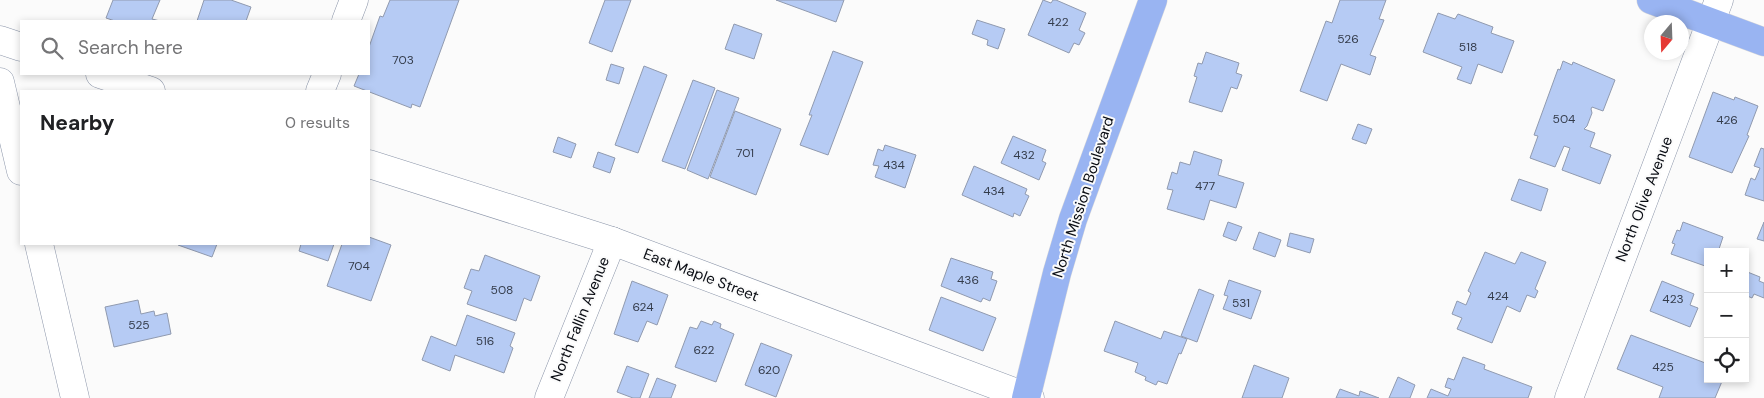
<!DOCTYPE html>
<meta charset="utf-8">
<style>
:root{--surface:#fff;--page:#f2f2f2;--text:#202124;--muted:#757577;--line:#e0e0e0}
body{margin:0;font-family:"DM Sans",sans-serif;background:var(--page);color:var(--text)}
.controls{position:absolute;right:15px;bottom:15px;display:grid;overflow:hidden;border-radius:0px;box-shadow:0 2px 8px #0003}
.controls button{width:45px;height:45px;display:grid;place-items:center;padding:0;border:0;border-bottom:1px solid var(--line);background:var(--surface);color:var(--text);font:25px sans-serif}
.compass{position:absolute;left:1644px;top:15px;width:45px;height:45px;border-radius:50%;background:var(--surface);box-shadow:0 2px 8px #0003;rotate:199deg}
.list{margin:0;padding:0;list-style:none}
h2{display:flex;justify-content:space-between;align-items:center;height:65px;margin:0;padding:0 20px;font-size:21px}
h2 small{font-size:16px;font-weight:400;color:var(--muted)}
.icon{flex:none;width:28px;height:28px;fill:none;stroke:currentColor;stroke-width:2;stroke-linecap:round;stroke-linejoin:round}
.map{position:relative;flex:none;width:1764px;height:398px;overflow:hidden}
.search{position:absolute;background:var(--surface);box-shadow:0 2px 8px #0003;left:20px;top:20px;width:350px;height:55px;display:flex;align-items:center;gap:12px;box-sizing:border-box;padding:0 18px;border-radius:0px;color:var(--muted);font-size:19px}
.panel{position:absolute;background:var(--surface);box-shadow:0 2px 8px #0003;left:20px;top:90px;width:350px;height:155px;border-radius:0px}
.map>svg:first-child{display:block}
.building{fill:#b6cbf4;stroke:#909aaf}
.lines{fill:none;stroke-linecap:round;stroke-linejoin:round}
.minor-casing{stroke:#8b95a9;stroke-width:29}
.major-casing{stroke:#d8d8d9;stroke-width:29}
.minor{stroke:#fff;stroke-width:28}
.major{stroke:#99b4f2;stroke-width:28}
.labels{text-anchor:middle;stroke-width:4;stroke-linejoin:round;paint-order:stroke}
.number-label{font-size:12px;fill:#343c4b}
.street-label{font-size:15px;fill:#090c13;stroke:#fbfbfb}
</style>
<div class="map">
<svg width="1764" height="398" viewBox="0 0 1764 398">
<rect width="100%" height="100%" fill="#fbfbfb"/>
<g class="building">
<polygon points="113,0 160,0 152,19 160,21 115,21 106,18"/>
<polygon points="204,0 231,0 251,7 246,21 197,21"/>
<polygon points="390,0 459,0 420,107 412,104 411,108 354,86 359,74 369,74 369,47 380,16 383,17"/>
<polygon points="605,0 631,0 612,52 589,43"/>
<polygon points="776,0 844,0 836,22"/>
<polygon points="1043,0 1051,3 1053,0 1056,0 1086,13 1079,30 1085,33 1079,45 1074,43 1069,53 1028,35"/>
<polygon points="1340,0 1386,0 1379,19 1384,20 1370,55 1376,57 1370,75 1341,64 1327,101 1300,91 1326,21 1332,23"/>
<polygon points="1438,13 1455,19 1458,14 1493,27 1491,33 1514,41 1502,73 1478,64 1471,84 1457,79 1462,67 1423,52"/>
<polygon points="977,20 1005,29 998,49 987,45 988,40 972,34"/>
<polygon points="734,24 762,34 754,59 725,49"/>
<polygon points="833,51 863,62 828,155 800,145 812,115 809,115"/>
<polygon points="1206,52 1239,63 1236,73 1242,75 1237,89 1231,87 1222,112 1189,102 1197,77 1194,76 1198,63 1202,64"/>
<polygon points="1563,61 1572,65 1573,62 1615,80 1603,111 1592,107 1591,109 1592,113 1587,126 1584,129 1595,133 1590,147 1611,155 1600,184 1562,170 1570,148 1564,146 1555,167 1530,158 1538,136 1534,135 1558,69 1560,70"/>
<polygon points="611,64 624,68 619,84 606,80"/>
<polygon points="644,66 667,75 638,153 615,145"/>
<polygon points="693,80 715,88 685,169 662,161"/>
<polygon points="717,90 739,98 708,179 687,170"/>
<polygon points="1713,92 1734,100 1735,97 1758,106 1747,135 1749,136 1732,173 1689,157"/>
<polygon points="735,111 781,129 756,195 710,177"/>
<polygon points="1358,124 1372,129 1366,144 1352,139"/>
<polygon points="1013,136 1046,150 1042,161 1046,163 1039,180 1001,163"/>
<polygon points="558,137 576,144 571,158 553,152"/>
<polygon points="885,145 916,155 905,188 875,177 879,166 873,165 878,149 883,151"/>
<polygon points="1761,148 1764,149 1764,201 1745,195 1751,178 1755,180 1760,168 1754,166"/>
<polygon points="1194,151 1222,160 1218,175 1244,183 1236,208 1210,200 1204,220 1167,209 1173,190 1167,189 1172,172 1177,174 1180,162 1190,165"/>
<polygon points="598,152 615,158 610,173 593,167"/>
<polygon points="974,166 1027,189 1025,194 1029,196 1020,216 1014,213 1013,217 962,195"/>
<polygon points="1519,179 1548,189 1541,211 1511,200"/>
<polygon points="1228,222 1242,227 1236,241 1223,236"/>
<polygon points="1683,222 1723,237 1718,252 1708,252 1708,267 1671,254 1675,244 1672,243 1677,230 1680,231"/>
<polygon points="1764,222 1764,241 1757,239"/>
<polygon points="1259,232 1281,240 1275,257 1253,249"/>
<polygon points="1290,233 1314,239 1310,253 1287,246"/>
<polygon points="369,237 391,245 371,301 327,286 342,244 369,244"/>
<polygon points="179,244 217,244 212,257 178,245"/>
<polygon points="301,244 334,244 328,261 299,251"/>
<polygon points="1485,252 1515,264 1521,252 1546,262 1535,289 1538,291 1535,298 1527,295 1520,312 1507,306 1492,343 1457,329 1462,318 1452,314 1457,301 1466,305 1471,293 1468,291"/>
<polygon points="485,255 540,276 531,301 524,298 516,321 467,304 472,291 464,288 471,269 479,271"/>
<polygon points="951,258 993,272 991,279 997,281 990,301 983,298 981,302 941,286"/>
<polygon points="1745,271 1760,277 1759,281 1764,283 1764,298 1754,294 1752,298 1745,295"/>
<polygon points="1229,280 1261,291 1251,319 1223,309 1228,296 1224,295"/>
<polygon points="632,281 668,295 657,325 647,321 638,342 614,334"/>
<polygon points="1662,281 1694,294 1690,305 1698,308 1690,327 1650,311"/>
<polygon points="1199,289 1214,295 1197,342 1181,336"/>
<polygon points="941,297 996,318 983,351 929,330"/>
<polygon points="138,300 141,314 154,311 155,316 167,313 171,334 114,347 105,307"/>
<polygon points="467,315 515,333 510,346 513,348 504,373 455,355 450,371 422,360 431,336 456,346"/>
<polygon points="701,321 712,325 714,321 721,324 720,328 734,334 716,382 675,367 690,327 697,329"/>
<polygon points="1115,321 1161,339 1164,331 1187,339 1181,354 1179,353 1167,384 1158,381 1156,385 1145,380 1146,377 1135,372 1138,363 1104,351"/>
<polygon points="1631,335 1708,364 1708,379 1723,379 1715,398 1659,398 1663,387 1617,369"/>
<polygon points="761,343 792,355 776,397 745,385"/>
<polygon points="1463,357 1485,365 1484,369 1532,387 1528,398 1427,398 1431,389 1448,396 1451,389 1445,387 1448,378 1454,380"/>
<polygon points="1254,365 1289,378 1282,398 1242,398"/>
<polygon points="627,366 649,374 640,398 633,398 617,392"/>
<polygon points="1398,377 1415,385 1410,398 1389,398"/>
<polygon points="657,378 676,385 671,398 649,398"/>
<polygon points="1340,389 1359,396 1360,391 1379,398 1336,398"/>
</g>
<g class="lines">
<defs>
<g id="minor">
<polyline points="346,21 354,0"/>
<polyline points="0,40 21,47"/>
<polyline points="100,74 151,91"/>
<polyline points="0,82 21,171"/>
<polyline points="320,91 327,74"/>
<polyline points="369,164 612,241 1030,398"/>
<polyline points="39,244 75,398"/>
<polyline points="549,398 612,241"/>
<polyline points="1569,398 1719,0"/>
</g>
<g id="major">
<polyline points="1651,0 1764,42"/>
<polyline points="1026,398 1057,273 1073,219 1153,0"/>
</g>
</defs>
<use href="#minor" class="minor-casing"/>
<use href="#major" class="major-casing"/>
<use href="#minor" class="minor"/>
<use href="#major" class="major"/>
</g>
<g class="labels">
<g class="number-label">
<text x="1058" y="26">422</text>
<text x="1348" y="43">526</text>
<text x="1468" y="51">518</text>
<text x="403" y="64">703</text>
<text x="1564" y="123">504</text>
<text x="1727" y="124">426</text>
<text x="745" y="157">701</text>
<text x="1024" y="159">432</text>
<text x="894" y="169">434</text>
<text x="1205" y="190">477</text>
<text x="994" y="195">434</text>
<text x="359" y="270">704</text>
<text x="968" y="284">436</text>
<text x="502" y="294">508</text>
<text x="1498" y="300">424</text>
<text x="1673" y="303">423</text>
<text x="1241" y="307">531</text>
<text x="643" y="311">624</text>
<text x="139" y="329">525</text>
<text x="485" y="345">516</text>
<text x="704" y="354">622</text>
<text x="1663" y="371">425</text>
<text x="769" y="374">620</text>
</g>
<g class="street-label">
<text transform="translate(1083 197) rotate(-72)" y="5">North Mission Boulevard</text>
<text transform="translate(1644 199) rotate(-69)" y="5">North Olive Avenue</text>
<text transform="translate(701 275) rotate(21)" y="5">East Maple Street</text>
<text transform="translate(580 319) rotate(-68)" y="5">North Fallin Avenue</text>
</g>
</g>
</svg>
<div class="controls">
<button>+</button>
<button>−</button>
<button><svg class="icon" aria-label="locate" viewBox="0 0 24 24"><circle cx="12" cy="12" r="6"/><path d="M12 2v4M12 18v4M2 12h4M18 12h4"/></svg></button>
</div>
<svg class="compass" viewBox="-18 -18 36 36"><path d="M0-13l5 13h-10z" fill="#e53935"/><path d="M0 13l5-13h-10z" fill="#757577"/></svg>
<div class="search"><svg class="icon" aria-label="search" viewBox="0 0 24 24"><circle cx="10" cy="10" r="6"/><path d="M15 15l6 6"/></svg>Search here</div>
<section class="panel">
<h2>Nearby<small>0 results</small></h2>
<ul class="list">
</ul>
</section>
</div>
